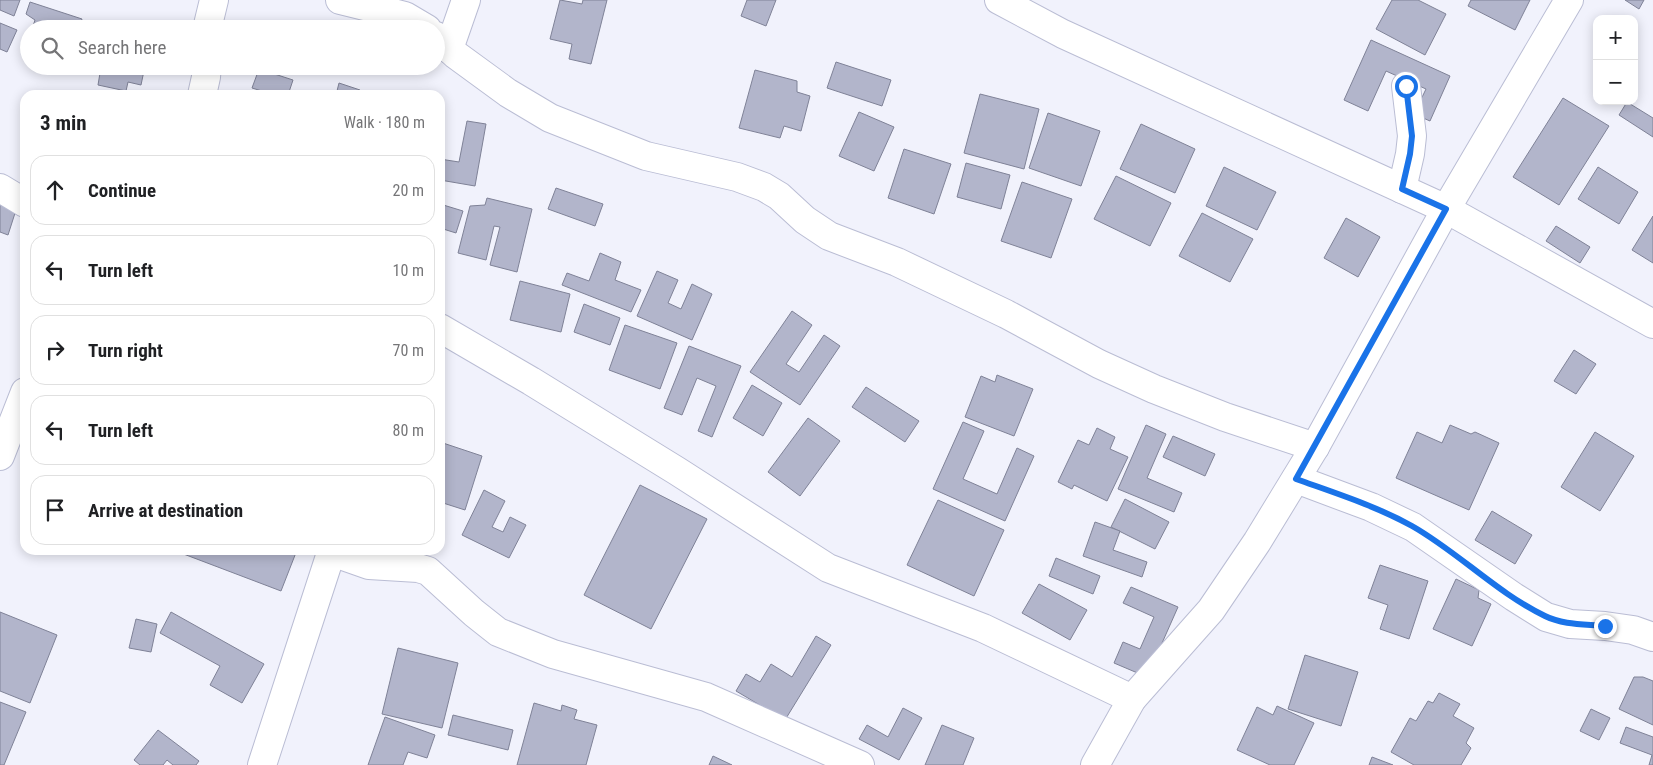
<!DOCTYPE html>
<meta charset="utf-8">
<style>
:root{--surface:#fff;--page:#f2f2f2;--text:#202124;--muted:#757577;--line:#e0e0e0}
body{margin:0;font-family:"Roboto Condensed",sans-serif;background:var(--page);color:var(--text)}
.controls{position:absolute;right:15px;top:15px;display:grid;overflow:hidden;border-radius:10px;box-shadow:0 2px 12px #0003}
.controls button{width:45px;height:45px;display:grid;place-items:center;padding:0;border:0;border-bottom:1px solid var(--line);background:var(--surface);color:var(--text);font:25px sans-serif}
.stop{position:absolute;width:15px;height:15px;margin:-11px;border:4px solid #1a73e8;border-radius:50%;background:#fff}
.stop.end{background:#1a73e8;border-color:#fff;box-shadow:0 1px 5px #0008}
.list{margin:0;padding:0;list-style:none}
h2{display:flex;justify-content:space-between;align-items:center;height:65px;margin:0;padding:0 20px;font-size:21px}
h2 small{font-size:16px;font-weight:400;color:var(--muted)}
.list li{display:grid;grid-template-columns:32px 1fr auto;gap:15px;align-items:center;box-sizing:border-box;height:70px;margin:0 10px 10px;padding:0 10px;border:1px solid var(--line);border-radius:15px}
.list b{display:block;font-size:19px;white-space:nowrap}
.list em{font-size:16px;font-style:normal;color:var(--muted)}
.icon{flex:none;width:28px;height:28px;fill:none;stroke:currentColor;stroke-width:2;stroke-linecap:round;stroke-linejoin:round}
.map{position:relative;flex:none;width:1653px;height:765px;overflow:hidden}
.search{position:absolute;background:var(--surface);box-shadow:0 2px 12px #0003;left:20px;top:20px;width:425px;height:55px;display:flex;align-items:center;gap:12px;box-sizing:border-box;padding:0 18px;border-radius:28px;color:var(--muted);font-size:19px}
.panel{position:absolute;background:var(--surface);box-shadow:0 2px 12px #0003;left:20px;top:90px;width:425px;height:465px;border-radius:15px}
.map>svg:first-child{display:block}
.building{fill:#b2b5cb;stroke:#7f8297}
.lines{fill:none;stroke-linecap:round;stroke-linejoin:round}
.minor-casing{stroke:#babdd4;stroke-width:30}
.minor{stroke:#fff;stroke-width:28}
.route{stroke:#1a73e8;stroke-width:6}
</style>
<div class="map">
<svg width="1653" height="765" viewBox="0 0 1653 765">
<rect width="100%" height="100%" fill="#f1f2fc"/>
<g class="building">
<polygon points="0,0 20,0 14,16 0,10"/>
<polygon points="560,0 582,4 583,0 607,0 591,64 569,59 572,44 550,39"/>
<polygon points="747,0 776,0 766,26 741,16"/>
<polygon points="1392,0 1418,0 1446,14 1425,55 1376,29"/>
<polygon points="1471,0 1530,0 1515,30 1468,6"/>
<polygon points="1625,0 1644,0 1639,9"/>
<polygon points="30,2 82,19 79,29 32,29 35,20 26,14"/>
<polygon points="0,23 17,30 7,52 0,49"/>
<polygon points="1371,40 1450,76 1430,121 1414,114 1426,89 1386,71 1368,111 1344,100"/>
<polygon points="836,62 891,80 882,106 827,88"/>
<polygon points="91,66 145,66 141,85 128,82 126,91 98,85 100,73 90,71"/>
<polygon points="259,69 293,80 288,95 264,95 265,92 252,88"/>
<polygon points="755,70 797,81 797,92 810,96 801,131 784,126 780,138 739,128"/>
<polygon points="339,83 360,90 358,95 336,95"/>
<polygon points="980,94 1039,109 1024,169 964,153"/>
<polygon points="1563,98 1609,126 1559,205 1513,177"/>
<polygon points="1627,102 1653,118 1653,137 1619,115"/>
<polygon points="859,112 894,127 874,171 839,156"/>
<polygon points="1048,113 1100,131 1081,186 1029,168"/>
<polygon points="467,121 486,124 475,186 440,180 440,159 459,162"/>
<polygon points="1141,124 1195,149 1175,193 1120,169"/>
<polygon points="904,149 951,164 934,214 888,198"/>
<polygon points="966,163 1010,175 1001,209 957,197"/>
<polygon points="1224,167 1276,192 1257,230 1206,206"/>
<polygon points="1598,167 1638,192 1619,224 1578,199"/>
<polygon points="1116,176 1171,203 1150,246 1094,219"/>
<polygon points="1022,182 1072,199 1051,258 1001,241"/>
<polygon points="556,188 603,204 595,226 548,209"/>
<polygon points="487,198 532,209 517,272 490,265 500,227 494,226 486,260 458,253 470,206 485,205"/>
<polygon points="440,204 463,211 456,233 440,228"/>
<polygon points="0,205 16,210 8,235 0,232"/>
<polygon points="1202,213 1253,239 1230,282 1179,256"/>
<polygon points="1653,216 1653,263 1632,250"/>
<polygon points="1346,218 1380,237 1358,277 1324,258"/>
<polygon points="1556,226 1590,247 1580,263 1546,241"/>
<polygon points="600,253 621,262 615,280 641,290 631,312 562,285 567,273 589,281"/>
<polygon points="657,271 678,280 668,303 681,309 692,284 712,294 692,340 637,316"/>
<polygon points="520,281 570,294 561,332 510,320"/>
<polygon points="584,304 620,318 610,345 574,332"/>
<polygon points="792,311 812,325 786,364 799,372 824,335 840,346 800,405 750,372"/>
<polygon points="625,325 677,343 660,389 609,370"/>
<polygon points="689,346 741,366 712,437 698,431 716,386 697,378 682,415 664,408"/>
<polygon points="1574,350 1596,364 1576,394 1554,381"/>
<polygon points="997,375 1033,389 1014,436 965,417 981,376 995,382"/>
<polygon points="752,385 782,403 763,436 733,418"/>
<polygon points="866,387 919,421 905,442 852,407"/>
<polygon points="808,418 840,441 800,496 768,472"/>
<polygon points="963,422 984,431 963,479 997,494 1017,448 1034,456 1005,521 933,489"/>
<polygon points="1146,425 1166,434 1147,478 1182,493 1174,512 1118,489"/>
<polygon points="1450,425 1471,434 1475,432 1499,443 1469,510 1396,478 1417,432 1442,443"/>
<polygon points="1097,428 1115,437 1110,449 1128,457 1107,501 1074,485 1072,489 1058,482 1078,440 1089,445"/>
<polygon points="1595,432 1634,456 1600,511 1561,487"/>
<polygon points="1173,436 1215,454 1205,476 1163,457"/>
<polygon points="440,442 482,456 465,510 440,502"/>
<polygon points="640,485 707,519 651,629 584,595"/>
<polygon points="484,490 505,501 492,527 503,532 510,517 526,525 509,558 462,535"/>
<polygon points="1125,499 1169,522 1155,549 1111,527"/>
<polygon points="938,500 1004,530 974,596 907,565"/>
<polygon points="1492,511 1532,535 1515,564 1475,540"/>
<polygon points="1095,522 1120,531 1113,550 1147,562 1142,577 1083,556"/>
<polygon points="173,550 297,550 281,591"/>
<polygon points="369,550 408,550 406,559"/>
<polygon points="1056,558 1100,576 1093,594 1049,576"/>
<polygon points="1380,565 1428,581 1409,639 1380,629 1388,605 1368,598"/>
<polygon points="1456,579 1479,590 1478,598 1491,604 1472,646 1433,629"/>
<polygon points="1039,584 1087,610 1070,640 1022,613"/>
<polygon points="1131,587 1178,607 1147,677 1114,663 1123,642 1140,649 1154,617 1123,603"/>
<polygon points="0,612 57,635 30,703 0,691"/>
<polygon points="171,612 264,664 242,703 210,685 220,666 160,633"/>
<polygon points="136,619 157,624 151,652 129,648"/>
<polygon points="816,636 831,645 785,720 736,691 746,674 760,682 771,664 792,677"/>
<polygon points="398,648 458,663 442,728 382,714"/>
<polygon points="1305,655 1358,672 1341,726 1288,709"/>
<polygon points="1634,677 1643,677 1653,681 1653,725 1619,709"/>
<polygon points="1439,693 1460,704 1453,716 1474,728 1466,743 1471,748 1461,765 1414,765 1391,752 1410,718 1416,721 1428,701 1433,703"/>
<polygon points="0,702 26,712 4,765 0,765"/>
<polygon points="534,703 561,711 562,705 577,710 574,719 597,725 586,765 517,765"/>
<polygon points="1277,706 1314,723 1294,765 1270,765 1237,750 1257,707 1273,715"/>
<polygon points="903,708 922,718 899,760 859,739 867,725 888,737"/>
<polygon points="1591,709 1610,718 1599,740 1580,731"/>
<polygon points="453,715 513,730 508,750 448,735"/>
<polygon points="385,717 435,735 427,758 408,752 403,765 368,765"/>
<polygon points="942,725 974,738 963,765 925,765"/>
<polygon points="1626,727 1653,737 1653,765 1649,765 1652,755 1620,743"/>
<polygon points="158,730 199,761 196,765 173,765 167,760 163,765 140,765 134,760"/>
<polygon points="713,756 732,765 709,765"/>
<polygon points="1372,757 1393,765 1369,765"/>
</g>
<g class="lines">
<defs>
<g id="minor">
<polyline points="340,0 405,16 427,29"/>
<polyline points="999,0 1063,34 1446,209 1653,324"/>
<polyline points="207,29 214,0"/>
<polyline points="436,36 456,55 508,93 550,118 646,156 737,177 764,187 779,196 805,220 829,236 897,262 1006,314 1099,364 1154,389 1225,417 1315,447"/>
<polyline points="449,49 466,0"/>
<polyline points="202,95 206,77 207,66"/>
<polyline points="0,188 25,203"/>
<polyline points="1402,189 1410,154 1412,136 1406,86"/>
<polyline points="440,328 531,381 677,471 828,568 983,628 1132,699"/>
<polyline points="0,456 25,392"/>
<polyline points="1296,479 1371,507 1413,527 1514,597 1546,617 1570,624 1605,626 1633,630 1653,637"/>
<polyline points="332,552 369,565 418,568 428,571 474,613 498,632 553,654 706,697 860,765"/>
<polyline points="262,765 332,550"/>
<polyline points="1095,765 1132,699 1211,610 1257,542 1315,447 1446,209 1569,0"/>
</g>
</defs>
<use href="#minor" class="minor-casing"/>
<use href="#minor" class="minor"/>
</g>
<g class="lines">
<path class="route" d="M1406 86 1412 136 1410 154 1402 189 1446 209 1296 479C1335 493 1376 506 1412 526 1458 552 1497 593 1545 616 1563 625 1585 624 1605 626"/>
</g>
</svg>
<div class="controls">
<button>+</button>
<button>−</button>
</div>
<div class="stop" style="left:1406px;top:86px"></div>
<div class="stop end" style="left:1605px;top:626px"></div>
<div class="search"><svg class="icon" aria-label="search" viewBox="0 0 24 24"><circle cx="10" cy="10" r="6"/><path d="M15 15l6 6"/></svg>Search here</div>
<section class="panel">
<h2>3 min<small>Walk · 180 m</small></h2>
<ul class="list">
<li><svg class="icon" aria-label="ahead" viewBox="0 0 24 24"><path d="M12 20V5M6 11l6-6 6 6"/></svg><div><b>Continue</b></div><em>20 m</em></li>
<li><svg class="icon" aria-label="left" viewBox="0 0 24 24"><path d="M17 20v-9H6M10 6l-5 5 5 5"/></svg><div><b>Turn left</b></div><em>10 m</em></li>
<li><svg class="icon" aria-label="right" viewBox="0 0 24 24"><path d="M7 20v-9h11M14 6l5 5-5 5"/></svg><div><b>Turn right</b></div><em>70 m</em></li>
<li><svg class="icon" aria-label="left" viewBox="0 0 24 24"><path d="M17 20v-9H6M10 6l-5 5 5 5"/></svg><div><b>Turn left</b></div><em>80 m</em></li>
<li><svg class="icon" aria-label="arrive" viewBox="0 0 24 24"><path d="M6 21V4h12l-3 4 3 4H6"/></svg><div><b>Arrive at destination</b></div></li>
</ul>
</section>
</div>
